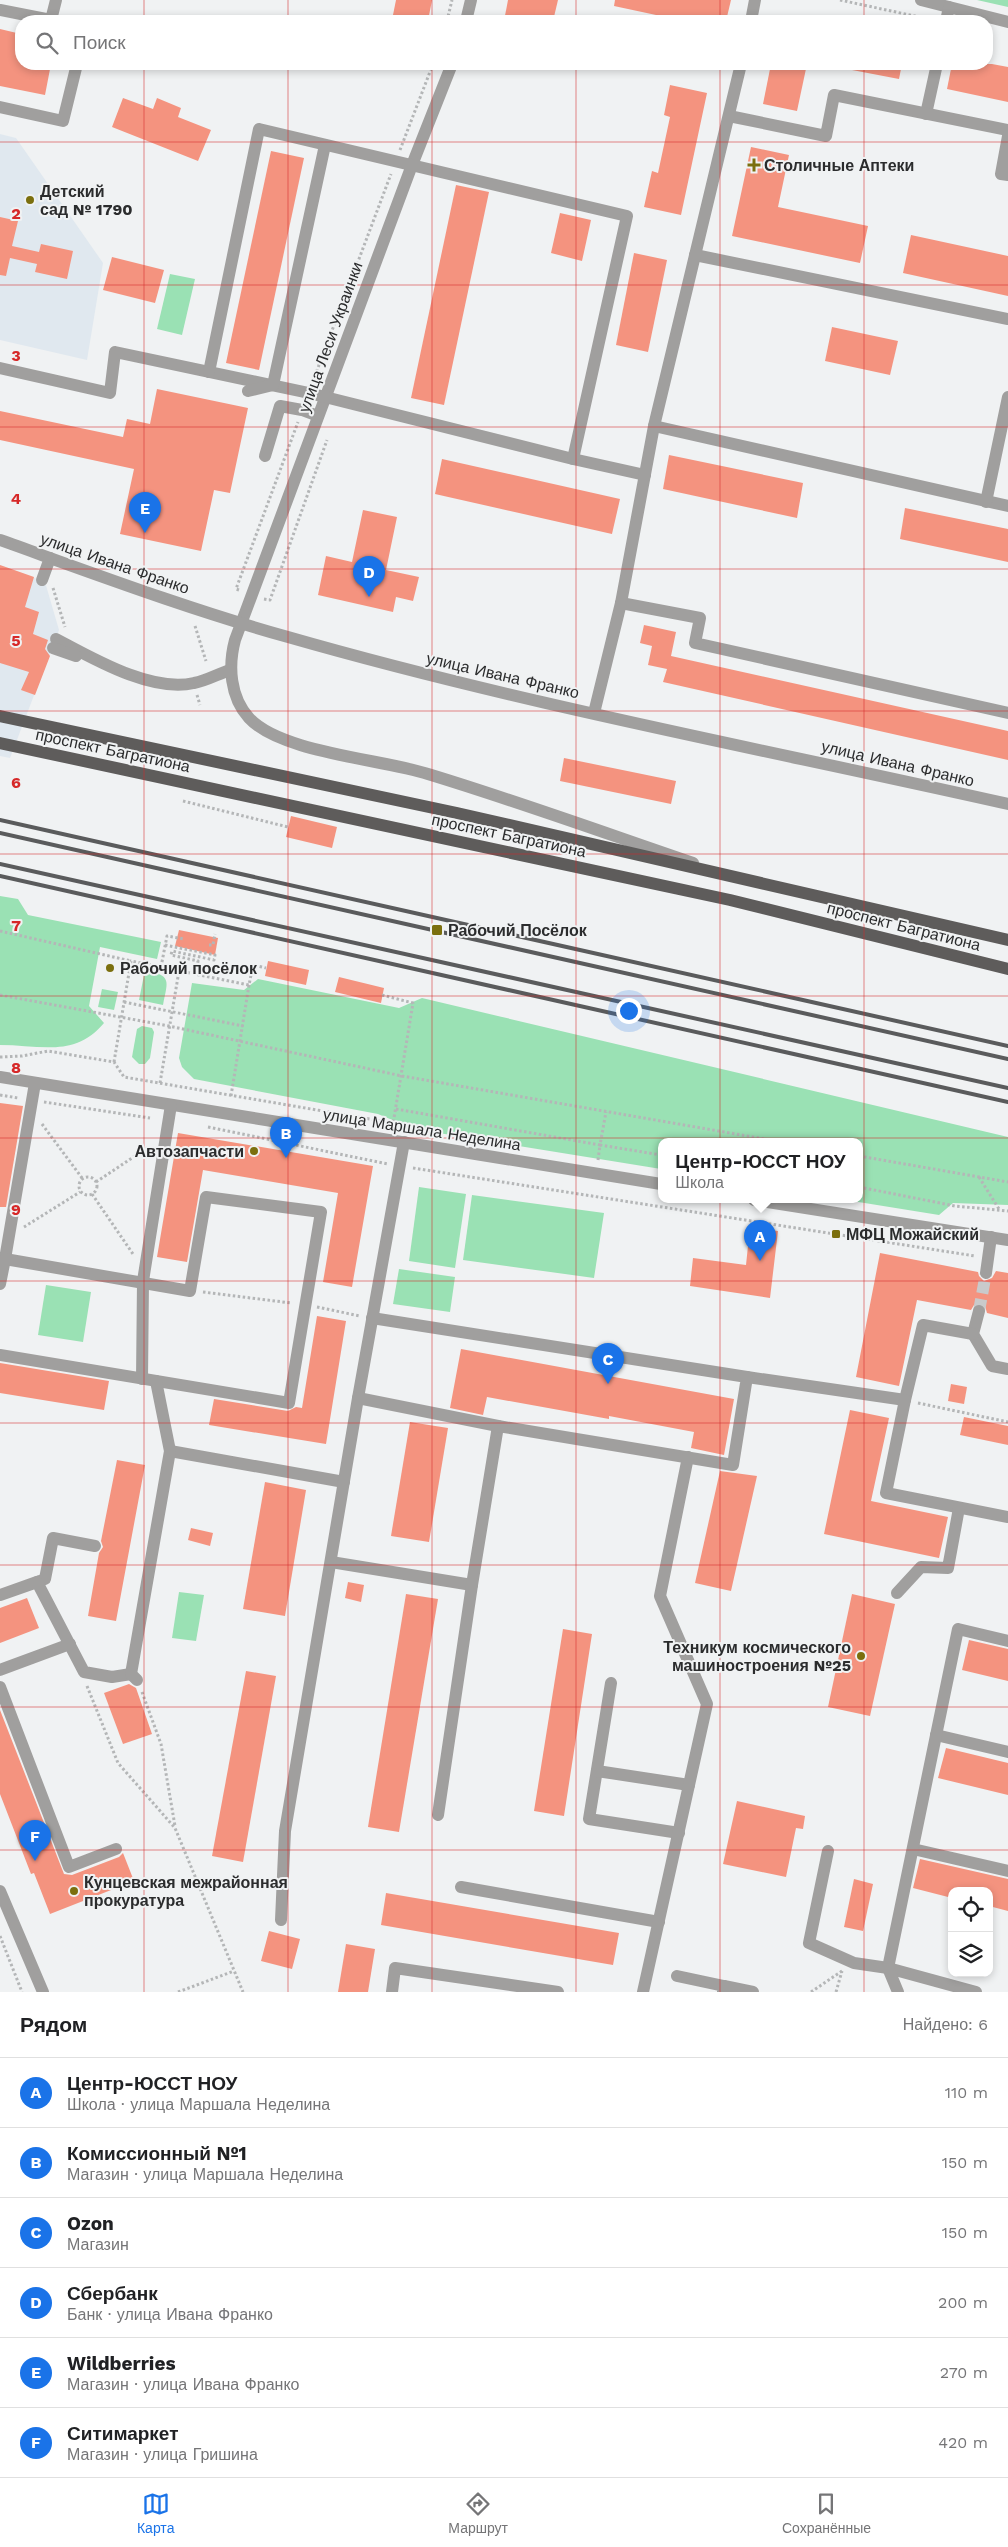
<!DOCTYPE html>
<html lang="ru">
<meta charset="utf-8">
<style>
:root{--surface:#fff;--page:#f2f2f2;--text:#202124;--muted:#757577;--line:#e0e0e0;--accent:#1a73e8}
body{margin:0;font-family:"Work Sans",sans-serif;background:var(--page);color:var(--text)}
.controls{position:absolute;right:15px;bottom:15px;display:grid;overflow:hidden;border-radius:10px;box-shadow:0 2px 8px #0003}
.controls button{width:45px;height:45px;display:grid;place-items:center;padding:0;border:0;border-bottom:1px solid var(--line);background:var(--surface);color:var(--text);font:25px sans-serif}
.you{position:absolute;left:628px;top:1010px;width:18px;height:18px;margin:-12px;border:4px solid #fff;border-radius:50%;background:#1a73e8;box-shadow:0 0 0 8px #1a73e833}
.badge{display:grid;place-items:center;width:32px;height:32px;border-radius:50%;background:var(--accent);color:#fff;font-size:16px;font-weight:700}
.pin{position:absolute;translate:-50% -41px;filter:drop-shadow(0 1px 2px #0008)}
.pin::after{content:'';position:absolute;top:26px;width:18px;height:15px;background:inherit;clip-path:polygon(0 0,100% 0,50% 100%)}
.popup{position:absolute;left:658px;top:1138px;width:205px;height:65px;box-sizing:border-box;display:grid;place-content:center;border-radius:10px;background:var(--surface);filter:drop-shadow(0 1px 4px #0005);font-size:16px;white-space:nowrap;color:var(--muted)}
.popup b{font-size:19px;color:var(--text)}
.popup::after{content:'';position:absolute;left:50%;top:100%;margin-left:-10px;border:10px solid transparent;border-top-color:var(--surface)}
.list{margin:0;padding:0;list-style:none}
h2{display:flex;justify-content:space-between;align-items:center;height:65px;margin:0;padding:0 20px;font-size:21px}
h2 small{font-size:16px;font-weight:400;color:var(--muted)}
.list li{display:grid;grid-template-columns:32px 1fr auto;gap:15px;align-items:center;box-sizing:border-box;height:70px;padding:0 20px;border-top:1px solid var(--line)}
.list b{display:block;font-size:19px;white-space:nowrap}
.list p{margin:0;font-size:16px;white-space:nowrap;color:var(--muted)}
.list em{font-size:16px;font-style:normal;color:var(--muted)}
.icon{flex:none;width:28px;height:28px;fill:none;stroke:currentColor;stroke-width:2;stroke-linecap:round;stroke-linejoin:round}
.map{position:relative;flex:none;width:1008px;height:1992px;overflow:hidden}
.search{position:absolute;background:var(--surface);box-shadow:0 2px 8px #0003;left:15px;right:15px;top:15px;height:55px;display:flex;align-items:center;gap:12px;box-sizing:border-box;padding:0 18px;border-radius:20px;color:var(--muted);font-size:19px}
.sheet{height:485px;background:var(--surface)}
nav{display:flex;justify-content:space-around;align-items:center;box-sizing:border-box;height:70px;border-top:1px solid var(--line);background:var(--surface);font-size:14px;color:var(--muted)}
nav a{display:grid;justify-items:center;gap:2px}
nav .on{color:var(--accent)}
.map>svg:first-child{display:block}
.built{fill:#e0e8ef}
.green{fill:#9ae1b4}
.building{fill:#f4937f}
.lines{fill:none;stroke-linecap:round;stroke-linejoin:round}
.minor-tunnel{stroke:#c9cacb;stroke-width:12;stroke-dasharray:12 6;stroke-linecap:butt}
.path{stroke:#b4b6b7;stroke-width:3;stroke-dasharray:2.5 2.5;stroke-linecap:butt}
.minor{stroke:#a09f9e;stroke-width:12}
.major{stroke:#5e5c5b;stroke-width:12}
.rail{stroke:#5a5b5c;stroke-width:4}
.grid{fill:none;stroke:#d62828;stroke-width:1;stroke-opacity:0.55}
.poi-dot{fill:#7b6f0e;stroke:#f0f2f3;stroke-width:2}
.labels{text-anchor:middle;stroke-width:4;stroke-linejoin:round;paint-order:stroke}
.poi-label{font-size:16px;font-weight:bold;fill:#2b2c2d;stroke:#f0f2f3;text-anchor:start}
.street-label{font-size:16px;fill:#2b2c2d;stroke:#f0f2f3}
.grid-label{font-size:16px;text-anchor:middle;font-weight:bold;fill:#d62828;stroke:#f0f2f3;stroke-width:4;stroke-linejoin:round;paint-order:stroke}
</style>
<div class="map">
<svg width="1008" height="1992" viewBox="0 0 1008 1992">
<rect width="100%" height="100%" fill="#f0f2f3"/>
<g class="built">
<polygon points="0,134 16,138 103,263 87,360 0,340"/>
<polygon points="0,565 45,582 59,630 10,758 0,756"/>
</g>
<g class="green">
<polygon points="977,0 1008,0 1008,7"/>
<polygon points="170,274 195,279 182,335 157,329"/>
<path d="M0 896 18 899 28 915 161 942 157 959 100 947 89 1006 104 1023C75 1058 40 1045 0 1045Z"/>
<path d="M145 970C172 976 168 980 163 1005L139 1000Z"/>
<polygon points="258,979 399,1008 422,998 1008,1137 1008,1205 953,1203 939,1215 846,1200 859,1200 859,1142 661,1142 661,1169 414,1129 378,1114 194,1079 182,1067 179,1058 192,983 244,990"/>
<polygon points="102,989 118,992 114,1010 98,1007"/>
<polygon points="142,1026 152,1028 154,1032 150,1058 145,1064 139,1064 132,1057 137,1029"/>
<polygon points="419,1187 466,1194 455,1268 409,1261"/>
<polygon points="472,1195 604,1213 594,1278 463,1260"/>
<polygon points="399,1269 455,1277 450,1312 393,1304"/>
<polygon points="46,1285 91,1292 83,1342 38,1335"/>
<polygon points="179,1592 204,1595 196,1641 172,1638"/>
</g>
<g class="building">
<polygon points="396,0 432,0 428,21 393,15"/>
<polygon points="508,0 558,0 553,21 504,21"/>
<polygon points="615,0 731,0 726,21 684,21 614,6"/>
<polygon points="0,29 21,34 21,64 51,64 45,95 0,86"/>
<polygon points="771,64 807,64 797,111 763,104"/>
<polygon points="853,64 902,64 899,79 852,70"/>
<polygon points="952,64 992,64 1008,67 1008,102 947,89"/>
<polygon points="670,85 707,93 681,215 644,207 652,171 658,173 670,117 664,115"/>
<polygon points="123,98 153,109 157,98 181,108 178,117 211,130 198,161 112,127"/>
<polygon points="751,147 789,155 778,207 868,226 860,263 732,236"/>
<polygon points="271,151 304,158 259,370 226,363"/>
<polygon points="456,185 489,192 444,405 411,398"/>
<polygon points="560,213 591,220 582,261 551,253"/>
<polygon points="0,217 18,221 12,246 39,252 41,244 73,251 67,279 35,272 37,264 10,258 6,276 0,275"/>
<polygon points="911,235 1008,256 1008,296 903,273"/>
<polygon points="634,253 667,260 648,352 616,345"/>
<polygon points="112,257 164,270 155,303 103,290"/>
<polygon points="832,327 898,341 890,375 825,361"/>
<polygon points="157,389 248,408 230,493 214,490 201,551 120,534 134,469 0,440 0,411 123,437 127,419 150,424"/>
<polygon points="669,455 803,483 797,518 663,489"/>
<polygon points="442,459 620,499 612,534 435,494"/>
<polygon points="905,508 1008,529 1008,562 900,539"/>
<polygon points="363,510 397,517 386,570 419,577 413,601 396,597 393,612 318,595 326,556 352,562"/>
<polygon points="0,565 34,577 25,607 39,612 33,634 48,640 45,649 50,656 35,695 21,690 29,672 0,663"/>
<polygon points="644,625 676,632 671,656 1008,731 1008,760 663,682 667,669 648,665 652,646 640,643"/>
<polygon points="564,758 676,781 671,804 560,781"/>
<polygon points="291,816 337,827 332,848 286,837"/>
<polygon points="179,930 218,938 215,955 175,946"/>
<polygon points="268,961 309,970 306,985 265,976"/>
<polygon points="339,977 384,988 381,1003 335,992"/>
<polygon points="0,1103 23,1106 6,1207 0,1207"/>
<polygon points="178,1133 373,1166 352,1287 323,1282 338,1193 203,1170 187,1262 157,1257"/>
<polygon points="750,1227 778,1231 770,1298 690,1286 693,1258 746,1265"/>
<polygon points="880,1253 978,1272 979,1276 984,1281 992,1278 996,1271 1008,1273 1008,1318 987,1313 985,1306 981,1303 974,1305 971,1310 917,1300 899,1386 856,1377"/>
<polygon points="317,1316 346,1321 326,1444 209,1425 214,1399 288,1411 296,1407 302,1408"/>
<polygon points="461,1349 734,1399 724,1455 691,1448 694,1432 609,1416 609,1419 487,1397 483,1415 450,1408"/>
<polygon points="0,1363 109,1381 104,1410 0,1393"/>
<polygon points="951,1384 967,1387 964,1404 948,1401"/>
<polygon points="850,1410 889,1418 871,1501 948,1517 939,1558 824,1534"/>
<polygon points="964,1417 1008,1426 1008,1445 960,1435"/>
<polygon points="410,1422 448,1428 429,1542 391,1536"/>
<polygon points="117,1460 145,1465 116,1621 88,1616 99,1553 103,1547 101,1541"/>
<polygon points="720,1471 757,1476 731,1591 695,1583"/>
<polygon points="265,1482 306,1490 285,1616 243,1609"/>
<polygon points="191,1528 213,1533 210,1546 188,1540"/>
<polygon points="348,1582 364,1585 361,1602 345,1598"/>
<polygon points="406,1594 438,1599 399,1832 368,1827"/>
<polygon points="852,1594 895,1604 870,1716 828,1707"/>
<polygon points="27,1598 39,1628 0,1643 0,1608"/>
<polygon points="563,1629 592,1634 564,1816 534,1811"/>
<polygon points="969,1640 1008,1649 1008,1681 962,1670"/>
<polygon points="246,1671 276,1676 243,1862 212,1856"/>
<polygon points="129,1684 136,1688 152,1734 123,1744 104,1693"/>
<polygon points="0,1710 64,1874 72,1875 119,1857 123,1853 134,1881 50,1914 34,1873 31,1874 0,1794"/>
<polygon points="946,1748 1008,1763 1008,1795 938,1778"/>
<polygon points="737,1801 805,1816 803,1829 796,1828 786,1877 723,1864"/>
<polygon points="920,1859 1008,1879 1008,1911 989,1906 989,1891 952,1891 952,1898 913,1888"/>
<polygon points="854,1879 873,1884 863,1931 844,1927"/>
<polygon points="386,1893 619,1933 613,1965 381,1925"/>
<polygon points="269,1931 300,1939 292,1969 261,1961"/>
<polygon points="346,1944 375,1949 368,1992 338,1992"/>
</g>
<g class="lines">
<polyline class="minor-tunnel" points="979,1311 986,1273"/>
<g class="path">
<polyline points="840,0 933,20"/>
<polyline points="447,21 452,0"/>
<polyline points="400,150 433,64"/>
<polyline points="313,381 391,174"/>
<polyline points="53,588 65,627"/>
<polyline points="239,590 236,589 298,422"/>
<polyline points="264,599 270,600 327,440"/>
<polyline points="195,626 206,661"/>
<polyline points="197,695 200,705"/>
<polyline points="183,801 288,827"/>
<polyline points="0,931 131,961"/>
<polyline points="165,945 215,955 214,960 172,951 171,955 198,961 196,974"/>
<polyline points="209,945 213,945 215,934"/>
<polyline points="161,967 167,936 184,939"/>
<polyline points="0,995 169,1026 402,1076 782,1142"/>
<polyline points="382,995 413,1003 393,1124"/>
<polyline points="124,1002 243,1026"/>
<polyline points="0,1057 22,1056 48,1051 114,1062 124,1077 393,1123"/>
<polyline points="114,1062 131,961 249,985 253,965 266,968"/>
<polyline points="160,1083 179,971"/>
<polyline points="0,1095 18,1098"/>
<polyline points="231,1096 249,985"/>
<polyline points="44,1102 150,1118"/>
<polyline points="396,1109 600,1145 606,1112"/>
<polyline points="42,1124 82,1178"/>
<polyline points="208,1127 388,1164"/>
<polyline points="859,1156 1008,1182"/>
<polyline points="598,1160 600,1145 661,1155"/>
<polyline points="413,1168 975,1256"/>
<polyline points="979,1177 999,1209"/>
<circle cx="88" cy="1186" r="9"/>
<polyline points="96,1182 150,1146"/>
<polyline points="859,1187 955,1206 1008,1211"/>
<polyline points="92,1194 133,1254"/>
<polyline points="24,1227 80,1192"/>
<polyline points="203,1292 291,1303"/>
<polyline points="317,1307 360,1316"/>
<polyline points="918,1403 1008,1422"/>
<polyline points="87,1686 118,1763 175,1828 243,1992"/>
<polyline points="142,1692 161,1744 175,1826"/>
<polyline points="0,1936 22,1992"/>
<polyline points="178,1992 234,1971"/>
<polyline points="811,1992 842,1971"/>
<polyline points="836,1992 842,1971"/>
</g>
<g class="minor">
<polyline points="921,0 1008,22"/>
<polyline points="0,10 51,20 56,0"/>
<polyline points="466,21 471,0"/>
<polyline points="751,21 755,0"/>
<polyline points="946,21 949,7"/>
<path d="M452 64 412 165 235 640C228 666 230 697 249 718 281 753 382 759 428 774 517 801 605 833 693 863"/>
<polyline points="0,107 63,121 77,64"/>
<polyline points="926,114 937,64"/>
<polyline points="729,116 826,136 834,95 1008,130"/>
<polyline points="1008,136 1001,174 1008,175"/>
<polyline points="695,255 1008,319"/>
<polyline points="0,368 110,393 115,352 309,393 573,459 645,475"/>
<polyline points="209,372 259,129 627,216 573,459"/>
<polyline points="248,391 273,385 325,145"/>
<polyline points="654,426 1008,506"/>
<polyline points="265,456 280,406 302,410 318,416"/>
<polyline points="986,502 1008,397"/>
<path d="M0 540C95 574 191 610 288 637 525 705 768 750 1008 804"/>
<polyline points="42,580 50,558"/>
<polyline points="621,603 700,618 695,643 1008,713"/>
<path d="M56 639C92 658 151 693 194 683 206 681 218 674 230 670"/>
<polyline points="53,648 76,656"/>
<polyline points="594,713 621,603 654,426 741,64"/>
<polyline points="0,1077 661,1184"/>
<polyline points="754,1200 1008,1240"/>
<polyline points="0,1258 5,1259 35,1083"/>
<polyline points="986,1273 991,1237"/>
<polyline points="0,1284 5,1259 190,1291 206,1197 321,1212 289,1403 0,1355"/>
<polyline points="979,1311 973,1334 992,1366 1008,1369"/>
<polyline points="747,1377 905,1400 923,1325 973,1334"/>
<polyline points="142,1379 143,1281 171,1105"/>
<polyline points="358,1398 404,1142"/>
<polyline points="905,1400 886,1493 1008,1517"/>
<polyline points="170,1451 344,1482"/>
<polyline points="331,1562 472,1585"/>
<polyline points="37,1582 45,1579 53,1538 95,1546"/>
<polyline points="897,1593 921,1567 948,1568 959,1508"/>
<polyline points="0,1595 37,1582 84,1672 112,1677 131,1674"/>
<polyline points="0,1670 70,1644"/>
<polyline points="137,1680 131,1674 170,1451 156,1381"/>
<polyline points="611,1683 589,1819 679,1833"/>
<polyline points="0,1687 69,1867 116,1849"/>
<polyline points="936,1735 1008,1752"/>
<polyline points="597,1771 689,1785"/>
<polyline points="438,1815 472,1585 498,1426"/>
<polyline points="913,1849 1008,1871"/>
<polyline points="828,1851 809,1943 854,1963 888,1968 976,1992"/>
<polyline points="461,1887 659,1922"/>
<polyline points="0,1891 43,1992"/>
<polyline points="281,1920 285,1831 358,1398 498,1426 733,1465 747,1377 372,1318"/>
<polyline points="677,1976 724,1986 723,1992"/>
<polyline points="724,1986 753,1992"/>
<polyline points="392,1992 395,1968 558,1992"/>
<polyline points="643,1992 707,1704 660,1596 688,1457"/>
<polyline points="898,1992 888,1968 958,1629 1008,1641"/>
</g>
<g class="major">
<polyline points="0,716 457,813 1008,940"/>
<polyline points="0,743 730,900 1008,969"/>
</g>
<g class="rail">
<polyline points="0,820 1008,1046"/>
<polyline points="0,833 1008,1059"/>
<polyline points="0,864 1008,1088"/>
<polyline points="0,876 1008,1102"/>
</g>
</g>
<path class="grid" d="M144 0V21M288 0V21M432 0V21M576 0V21M720 0V21M864 0V21M144 64V1992M288 64V1992M432 64V1992M576 64V1992M720 64V1992M864 64V1992M0 142H1008M0 285H1008M0 427H1008M0 569H1008M0 711H1008M0 854H1008M0 996H1008M0 1138H1008M0 1281H1008M0 1423H1008M0 1565H1008M0 1707H1008M0 1850H1008"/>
<g class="poi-dot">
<path d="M751.5 157.5h5v5h5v5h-5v5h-5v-5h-5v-5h5z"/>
<circle cx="30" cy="200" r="5"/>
<rect x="431" y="924" width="12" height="12" rx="2.5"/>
<circle cx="110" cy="968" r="5"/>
<circle cx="254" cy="1151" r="5"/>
<rect x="831" y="1229" width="10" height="10" rx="2.5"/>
<circle cx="861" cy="1656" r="5"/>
<circle cx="74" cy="1891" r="5"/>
</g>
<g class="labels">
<g class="poi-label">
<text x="764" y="171">Столичные Аптеки</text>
<text x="40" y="197">Детский<tspan x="40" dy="18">сад № 1790</tspan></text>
<text x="448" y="936">Рабочий Посёлок</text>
<text x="120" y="974">Рабочий посёлок</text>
<text x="244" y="1157" text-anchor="end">Автозапчасти</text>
<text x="846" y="1240">МФЦ Можайский</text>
<text x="851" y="1653" text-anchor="end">Техникум космического<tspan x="851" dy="18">машиностроения №25</tspan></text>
<text x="84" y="1888">Кунцевская межрайонная<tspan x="84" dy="18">прокуратура</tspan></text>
</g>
<g class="street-label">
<text transform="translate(330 337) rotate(-70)" y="6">улица Леси Украинки</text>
<text transform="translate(115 563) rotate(19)" y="6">улица Ивана Франко</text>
<text transform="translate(503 675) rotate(13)" y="6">улица Ивана Франко</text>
<text transform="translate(113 750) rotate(12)" y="6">проспект Багратиона</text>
<text transform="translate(898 763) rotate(13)" y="6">улица Ивана Франко</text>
<text transform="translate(509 835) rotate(12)" y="6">проспект Багратиона</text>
<text transform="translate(904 926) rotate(14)" y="6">проспект Багратиона</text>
<text transform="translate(422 1129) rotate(9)" y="6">улица Маршала Неделина</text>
</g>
</g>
<g class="grid-label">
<text x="16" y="219">2</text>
<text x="16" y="361">3</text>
<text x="16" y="504">4</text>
<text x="16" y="646">5</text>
<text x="16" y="788">6</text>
<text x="16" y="931">7</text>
<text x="16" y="1073">8</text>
<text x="16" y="1215">9</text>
</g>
</svg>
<div class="controls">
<button><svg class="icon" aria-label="locate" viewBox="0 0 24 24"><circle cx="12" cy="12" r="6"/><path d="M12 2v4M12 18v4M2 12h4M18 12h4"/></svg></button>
<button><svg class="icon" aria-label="layers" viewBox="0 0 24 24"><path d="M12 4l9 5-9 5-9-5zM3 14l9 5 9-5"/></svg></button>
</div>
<div class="you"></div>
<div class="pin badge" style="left:760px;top:1261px">A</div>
<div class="popup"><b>Центр-ЮССТ НОУ</b>Школа</div>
<div class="pin badge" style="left:286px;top:1158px">B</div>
<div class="pin badge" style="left:608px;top:1384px">C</div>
<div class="pin badge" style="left:369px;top:597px">D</div>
<div class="pin badge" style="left:145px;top:533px">E</div>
<div class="pin badge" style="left:35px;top:1861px">F</div>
<div class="search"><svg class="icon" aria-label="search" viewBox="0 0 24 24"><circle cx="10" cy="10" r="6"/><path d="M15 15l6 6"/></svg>Поиск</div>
</div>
<section class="sheet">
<h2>Рядом<small>Найдено: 6</small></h2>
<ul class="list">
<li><span class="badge">A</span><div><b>Центр-ЮССТ НОУ</b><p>Школа · улица Маршала Неделина</p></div><em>110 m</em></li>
<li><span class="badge">B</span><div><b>Комиссионный №1</b><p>Магазин · улица Маршала Неделина</p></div><em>150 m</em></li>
<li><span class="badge">C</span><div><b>Ozon</b><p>Магазин</p></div><em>150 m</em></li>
<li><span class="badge">D</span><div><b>Сбербанк</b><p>Банк · улица Ивана Франко</p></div><em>200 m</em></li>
<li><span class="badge">E</span><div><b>Wildberries</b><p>Магазин · улица Ивана Франко</p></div><em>270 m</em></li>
<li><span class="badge">F</span><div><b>Ситимаркет</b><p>Магазин · улица Гришина</p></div><em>420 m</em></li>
</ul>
</section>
<nav>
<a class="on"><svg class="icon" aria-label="map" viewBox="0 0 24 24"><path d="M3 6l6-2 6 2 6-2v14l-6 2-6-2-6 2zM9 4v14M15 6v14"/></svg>Карта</a>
<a><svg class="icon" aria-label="directions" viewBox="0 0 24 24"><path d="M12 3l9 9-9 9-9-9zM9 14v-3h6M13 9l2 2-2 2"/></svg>Маршрут</a>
<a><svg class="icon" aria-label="saved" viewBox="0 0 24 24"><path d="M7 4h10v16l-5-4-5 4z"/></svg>Сохранённые</a>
</nav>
